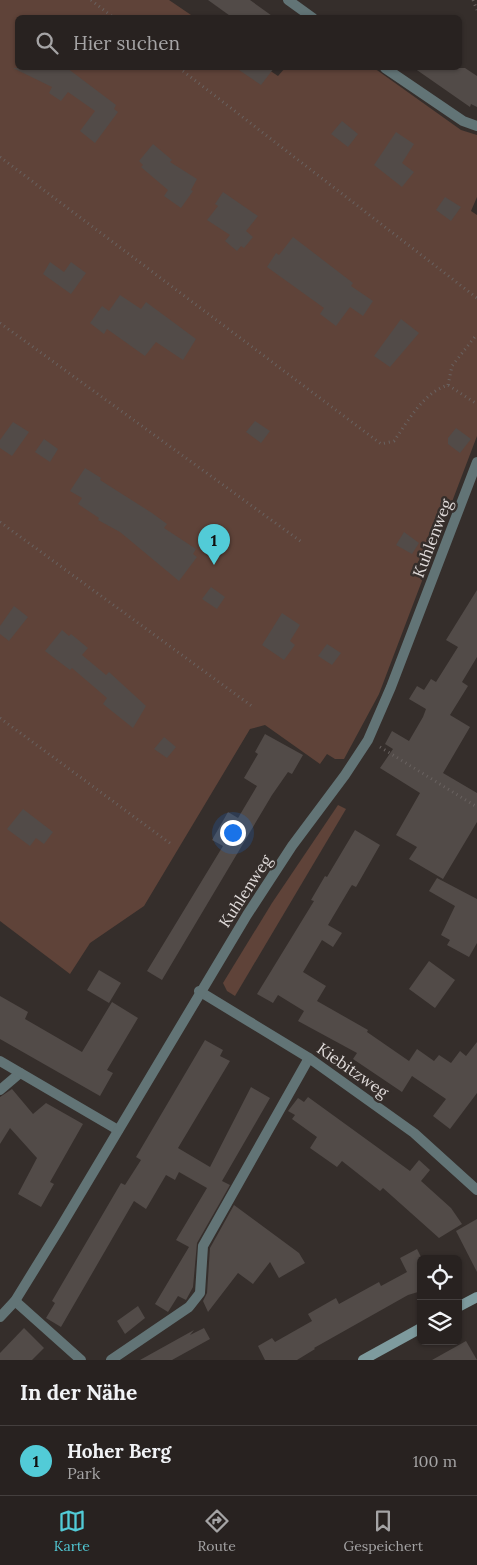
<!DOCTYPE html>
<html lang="de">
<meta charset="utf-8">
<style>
:root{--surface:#282220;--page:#302a29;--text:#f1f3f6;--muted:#a5a4a5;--line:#443f3e;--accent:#52cbd7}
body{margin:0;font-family:Lora,serif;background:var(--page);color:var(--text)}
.controls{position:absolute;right:15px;bottom:15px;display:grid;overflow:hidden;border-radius:8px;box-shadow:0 1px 4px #0004}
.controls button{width:45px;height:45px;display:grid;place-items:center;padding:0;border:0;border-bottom:1px solid var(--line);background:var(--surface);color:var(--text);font:25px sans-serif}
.you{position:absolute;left:232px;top:832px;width:18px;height:18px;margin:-12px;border:4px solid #fff;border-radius:50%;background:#1a73e8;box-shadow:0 0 0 8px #1a73e833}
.badge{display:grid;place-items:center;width:32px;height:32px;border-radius:50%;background:var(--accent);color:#111;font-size:16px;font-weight:700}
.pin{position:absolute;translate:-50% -41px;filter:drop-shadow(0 1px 2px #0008)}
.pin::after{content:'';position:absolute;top:26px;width:18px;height:15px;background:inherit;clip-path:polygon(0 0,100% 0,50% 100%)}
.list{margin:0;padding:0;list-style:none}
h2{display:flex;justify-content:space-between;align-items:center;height:65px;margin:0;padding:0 20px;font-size:21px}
h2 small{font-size:16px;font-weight:400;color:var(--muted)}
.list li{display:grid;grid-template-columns:32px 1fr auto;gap:15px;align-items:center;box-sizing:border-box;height:70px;padding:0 20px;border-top:1px solid var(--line)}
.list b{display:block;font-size:19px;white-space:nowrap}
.list p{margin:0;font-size:16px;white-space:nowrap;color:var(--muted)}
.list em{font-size:16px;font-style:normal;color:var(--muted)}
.icon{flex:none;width:28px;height:28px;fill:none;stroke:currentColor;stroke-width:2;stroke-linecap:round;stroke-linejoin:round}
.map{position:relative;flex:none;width:477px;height:1360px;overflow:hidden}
.search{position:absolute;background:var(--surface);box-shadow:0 1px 4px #0004;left:15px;right:15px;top:15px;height:55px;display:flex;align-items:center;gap:12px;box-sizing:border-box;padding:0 18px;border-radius:8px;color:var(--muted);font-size:19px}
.sheet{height:135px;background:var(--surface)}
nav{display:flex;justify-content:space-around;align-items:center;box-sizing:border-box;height:70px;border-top:1px solid var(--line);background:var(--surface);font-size:14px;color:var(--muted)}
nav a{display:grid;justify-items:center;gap:2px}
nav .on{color:var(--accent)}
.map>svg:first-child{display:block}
.green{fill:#5f4339}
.building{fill:#524b48}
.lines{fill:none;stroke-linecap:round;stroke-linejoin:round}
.path{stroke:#696260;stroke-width:3;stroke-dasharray:1 4;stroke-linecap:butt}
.lane{stroke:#627476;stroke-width:10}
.street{stroke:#627476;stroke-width:10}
.secondary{stroke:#7e9b9e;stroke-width:10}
.labels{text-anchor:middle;stroke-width:5;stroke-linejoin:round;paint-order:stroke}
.street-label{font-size:16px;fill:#e0dbda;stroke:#352e2b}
</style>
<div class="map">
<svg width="477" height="1360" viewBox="0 0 477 1360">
<rect width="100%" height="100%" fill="#352e2b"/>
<g class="green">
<polygon points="0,0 169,0 194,17 18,18 18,68 266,68 278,76 285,68 374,68 461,130 477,135 477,197 471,211 477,215 477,436 379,694 344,759 335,759 327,754 320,764 265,725 250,729 144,906 90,943 70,974 0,921"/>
<polygon points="338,805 346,809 235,996 227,991 223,983 272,903"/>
</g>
<g class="building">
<polygon points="208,0 250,0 275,18 233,18"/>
<polygon points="13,68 67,68 116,105 114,109 118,112 95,143 80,131 95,111 68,92 61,101 49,93 52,87"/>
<polygon points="236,68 274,68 261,85"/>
<polygon points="414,68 465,68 477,76 477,107 471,104 470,107"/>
<polygon points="342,121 358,134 348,147 331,134"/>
<polygon points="396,132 414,144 402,163 414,172 402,187 374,165"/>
<polygon points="153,144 172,160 170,162 197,179 191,190 193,191 181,208 164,196 168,190 141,167 143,165 139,161"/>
<polygon points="223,192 258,216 246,231 253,237 244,248 241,246 237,251 225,241 230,235 207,220 218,206 215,204"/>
<polygon points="445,197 461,207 451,221 436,210"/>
<polygon points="293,237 353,283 351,286 373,301 363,316 350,307 336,326 320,314 324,308 267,267 276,253 279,255"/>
<polygon points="50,262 64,272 71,262 86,273 71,294 43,274"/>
<polygon points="120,295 141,309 146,302 196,339 183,360 156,342 145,356 107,329 104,334 90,323 102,306 109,311"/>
<polygon points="401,319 419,333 390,367 374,356"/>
<polygon points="255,421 270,431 261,443 246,432"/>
<polygon points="13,422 29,432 12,456 0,448 0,440"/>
<polygon points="456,428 471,439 460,453 448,444 448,438"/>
<polygon points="44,439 58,449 50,462 35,452"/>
<polygon points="85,468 101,478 100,480 152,513 167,524 164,528 196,549 193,554 197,557 179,581 120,532 98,520 99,518 78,504 82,498 70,491"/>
<polygon points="404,532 419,543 412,554 396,545"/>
<polygon points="211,587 225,597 217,609 202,599"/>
<polygon points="477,590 477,657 462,682 468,686 450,715 470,727 443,773 477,793 477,822 443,879 409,859 417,847 396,835 420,793 380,768 393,749 385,744 392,731 409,741 423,717 426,709 409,699 417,686 424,690 431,679 436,682 458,647 446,640"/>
<polygon points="14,606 28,617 9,641 0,634 0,626"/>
<polygon points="282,613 300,625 290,641 295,645 284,660 262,645"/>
<polygon points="62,630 69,636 71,634 88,648 82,655 106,675 109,672 146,706 133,728 103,704 107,698 72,668 70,670 45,651"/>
<polygon points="327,644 341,653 332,665 318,656"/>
<polygon points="265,734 303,755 292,774 288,772 272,795 162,980 147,971 223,846 212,840 228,812 238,818 257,786 244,778 258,754 255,752"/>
<polygon points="164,737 176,747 167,758 154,749"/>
<polygon points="23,809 53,832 44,844 36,838 30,846 7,829"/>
<polygon points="355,830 380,845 356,887 352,885 350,888 328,925 342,933 333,947 322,940 303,972 326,986 317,1001 368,1030 367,1032 409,1061 417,1049 434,1061 439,1055 451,1063 460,1051 466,1056 477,1042 477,1093 450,1129 433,1116 446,1099 412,1076 402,1092 353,1059 357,1053 298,1021 304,1011 278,995 273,1003 257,994 314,901 311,900 325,876 327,877"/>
<polygon points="437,878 477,899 477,943 469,957 447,945 450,940 441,935 455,906 429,891"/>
<polygon points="429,961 455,980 435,1008 409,989"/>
<polygon points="99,970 121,983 109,1003 87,990"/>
<polygon points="0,996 28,1012 25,1019 82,1052 112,1002 138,1018 107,1070 113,1073 100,1096 0,1039"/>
<polygon points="205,1040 223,1050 220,1056 230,1061 178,1148 210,1167 251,1087 270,1098 222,1181 230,1185 197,1243 193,1287 186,1300 178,1296 168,1312 155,1304 189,1247 176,1240 207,1188 179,1172 175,1180 166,1175 146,1209 134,1201 61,1327 46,1318 55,1303 52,1301 121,1183 125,1185 141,1160 136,1157"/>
<polygon points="12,1089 33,1114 46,1103 83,1124 50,1182 54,1184 41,1207 18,1194 37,1158 10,1128 0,1144 0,1097"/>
<polygon points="308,1097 410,1171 419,1160 430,1170 421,1181 451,1208 462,1224 439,1238 383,1188 380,1191 342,1161 337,1167 310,1148 317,1137 292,1119 295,1115 288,1111 298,1098 304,1102"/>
<polygon points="234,1205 299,1253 305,1263 279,1278 270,1262 253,1284 238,1273 208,1312 203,1301 207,1293 210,1248"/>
<polygon points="477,1219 477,1272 456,1231"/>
<polygon points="417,1249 421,1257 421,1297 418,1292 408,1295 314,1348 315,1349 297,1360 265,1360 258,1346 272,1338 275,1342 312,1321 308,1314 336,1298 339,1304 379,1282 381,1286 407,1272 400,1258"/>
<polygon points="138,1306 145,1318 125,1334 117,1321"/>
<polygon points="24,1328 44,1348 32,1360 0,1360 0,1353"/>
<polygon points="204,1328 210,1339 172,1360 140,1360 194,1330 190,1335"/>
<polygon points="466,1341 477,1360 432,1360"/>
</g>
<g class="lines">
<g class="path">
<polyline points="91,0 114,18"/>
<polyline points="473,0 477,10"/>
<polyline points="179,68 477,298"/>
<path d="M0 157 381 444 394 441C409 420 423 393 448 385L477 404"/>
<polyline points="0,323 303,543"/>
<polyline points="448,385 452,366 477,334"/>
<polyline points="0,522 253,707"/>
<polyline points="0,718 171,844"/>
<polyline points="380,747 477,807"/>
</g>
<g class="lane">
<polyline points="0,1090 20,1073"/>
<polyline points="15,1301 81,1360"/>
<polyline points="111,1360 189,1307 200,1293 203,1246 309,1058"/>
</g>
<g class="street">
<polyline points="288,0 313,18"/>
<polyline points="385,68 463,121 477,126"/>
<polyline points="199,991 309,1058 414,1133 477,1190"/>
<polyline points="0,1061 118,1130"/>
<polyline points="0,1317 15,1301 60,1228 247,915 292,846 345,775 368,740 391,687 477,462"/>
</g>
<g class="secondary">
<polyline points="458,1307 477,1297"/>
<polyline points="363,1360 421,1328"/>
</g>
</g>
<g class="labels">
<g class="street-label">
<text transform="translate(432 538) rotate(-69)" y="6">Kuhlenweg</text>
<text transform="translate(245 891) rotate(-57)" y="6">Kuhlenweg</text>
<text transform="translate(353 1070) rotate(35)" y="6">Kiebitzweg</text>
</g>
</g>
</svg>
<div class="controls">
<button><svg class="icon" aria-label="locate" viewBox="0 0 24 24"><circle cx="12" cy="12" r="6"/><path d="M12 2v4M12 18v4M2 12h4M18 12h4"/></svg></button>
<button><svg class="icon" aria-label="layers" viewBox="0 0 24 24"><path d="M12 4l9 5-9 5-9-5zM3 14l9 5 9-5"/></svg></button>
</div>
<div class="you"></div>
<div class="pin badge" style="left:214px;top:565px">1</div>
<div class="search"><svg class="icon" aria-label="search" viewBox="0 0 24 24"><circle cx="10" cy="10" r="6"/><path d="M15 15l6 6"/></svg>Hier suchen</div>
</div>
<section class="sheet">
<h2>In der Nähe<small></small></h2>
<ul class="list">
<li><span class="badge">1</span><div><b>Hoher Berg</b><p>Park</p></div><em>100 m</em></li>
</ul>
</section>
<nav>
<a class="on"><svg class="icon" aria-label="map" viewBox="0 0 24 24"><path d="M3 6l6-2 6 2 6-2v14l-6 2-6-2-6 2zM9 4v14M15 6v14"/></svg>Karte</a>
<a><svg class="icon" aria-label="directions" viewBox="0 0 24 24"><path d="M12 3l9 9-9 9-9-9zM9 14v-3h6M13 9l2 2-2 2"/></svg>Route</a>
<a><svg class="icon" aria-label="saved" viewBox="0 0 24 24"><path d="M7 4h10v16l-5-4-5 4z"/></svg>Gespeichert</a>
</nav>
